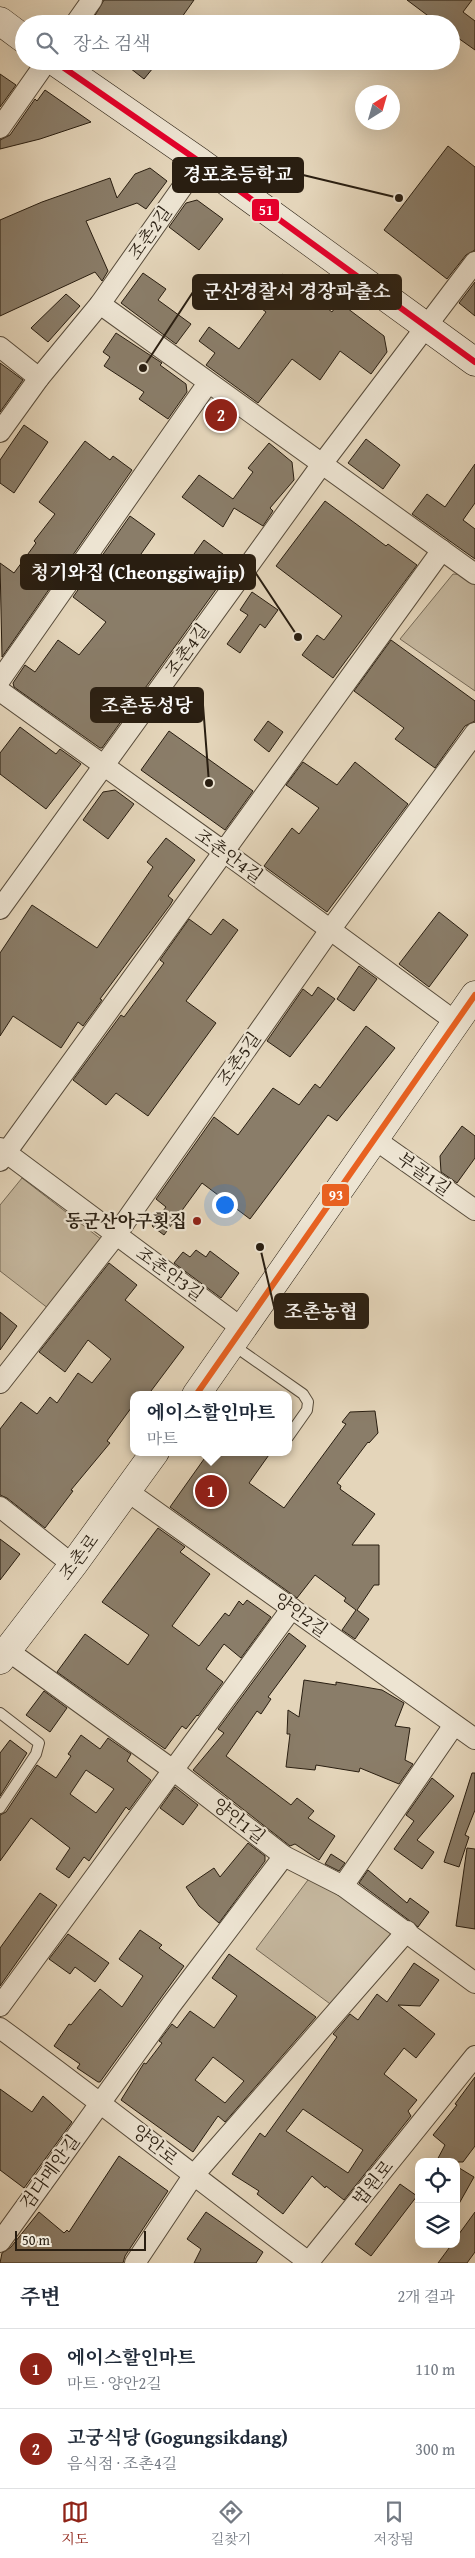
<!DOCTYPE html>
<html lang="ko">
<meta charset="utf-8">
<style>
:root{--surface:#fff;--page:#f6f6f7;--text:#1f2937;--muted:#747a83;--line:#e0e1e3;--accent:#8f2418}
body{margin:0;font-family:"Gentium Book Plus","Noto Serif KR",serif;background:var(--page);color:var(--text)}
.controls{position:absolute;right:15px;bottom:15px;display:grid;overflow:hidden;border-radius:10px;box-shadow:0 5px 20px #0002}
.controls button{width:45px;height:45px;display:grid;place-items:center;padding:0;border:0;border-bottom:1px solid var(--line);background:var(--surface);color:var(--text);font:25px sans-serif}
.compass{position:absolute;left:355px;top:85px;width:45px;height:45px;border-radius:50%;background:var(--surface);box-shadow:0 5px 20px #0002;rotate:37deg}
.scale{position:absolute;left:15px;bottom:12px;width:131px;box-sizing:border-box;padding-left:5px;border:2px solid #291e11;border-top:0;font-size:14px;line-height:18px;white-space:nowrap;color:#291e11;-webkit-text-stroke:4px #ede4d2;paint-order:stroke}
.you{position:absolute;left:224px;top:1204px;width:18px;height:18px;margin:-12px;border:4px solid #fff;border-radius:50%;background:#1a73e8;box-shadow:0 0 0 8px #1a73e833}
.badge{display:grid;place-items:center;width:32px;height:32px;border-radius:50%;background:var(--accent);color:#fff;font-size:16px;font-weight:700}
.pin{position:absolute;translate:-50% -50%;border:2px solid #fff;box-shadow:0 1px 5px #0006}
.popup{position:absolute;left:130px;top:1391px;width:162px;height:65px;box-sizing:border-box;display:grid;place-content:center;border-radius:10px;background:var(--surface);filter:drop-shadow(0 1px 4px #0005);font-size:16px;white-space:nowrap;color:var(--muted)}
.popup b{font-size:19px;color:var(--text)}
.popup::after{content:'';position:absolute;left:50%;top:100%;margin-left:-10px;border:10px solid transparent;border-top-color:var(--surface)}
.list{margin:0;padding:0;list-style:none}
h2{display:flex;justify-content:space-between;align-items:center;height:65px;margin:0;padding:0 20px;font-size:21px}
h2 small{font-size:16px;font-weight:400;color:var(--muted)}
.list li{display:grid;grid-template-columns:32px 1fr auto;gap:15px;align-items:center;box-sizing:border-box;height:80px;padding:0 20px;border-top:1px solid var(--line)}
.list b{display:block;font-size:19px;white-space:nowrap}
.list p{margin:0;font-size:16px;white-space:nowrap;color:var(--muted)}
.list em{font-size:16px;font-style:normal;color:var(--muted)}
.icon{flex:none;width:28px;height:28px;fill:none;stroke:currentColor;stroke-width:2;stroke-linecap:round;stroke-linejoin:round}
.map{position:relative;flex:none;width:475px;height:2263px;overflow:hidden}
.search{position:absolute;background:var(--surface);box-shadow:0 5px 20px #0002;left:15px;right:15px;top:15px;height:55px;display:flex;align-items:center;gap:12px;box-sizing:border-box;padding:0 18px;border-radius:28px;color:var(--muted);font-size:19px}
.sheet{height:225px;background:var(--surface)}
nav{display:flex;justify-content:space-around;align-items:center;box-sizing:border-box;height:70px;border-top:1px solid var(--line);background:var(--surface);font-size:14px;color:var(--muted)}
nav a{display:grid;justify-items:center;gap:2px}
nav .on{color:var(--accent)}
.map>svg:first-child{display:block}
.green{fill:#c4b69d;stroke:#766a57}
.building{fill:#8a7d69;stroke:#291e11;fill-rule:evenodd}
.lines{fill:none;stroke-linecap:round;stroke-linejoin:round}
.lane-casing{stroke:#584c3b;stroke-width:12}
.street-casing{stroke:#584c3b;stroke-width:22}
.secondary-casing{stroke:#291e11;stroke-width:29}
.lane{stroke:#ede4d2;stroke-width:10}
.street{stroke:#ede4d2;stroke-width:20}
.secondary{stroke:#ede4d2;stroke-width:28}
.bus-1-casing{stroke:#ede4d2;stroke-width:10}
.bus-2-casing{stroke:#ede4d2;stroke-width:10}
.bus-1{stroke:#e4002b;stroke-width:6}
.bus-2{stroke:#e86121;stroke-width:6}
.poi-dot{fill:#8f2418;stroke:#ede4d2;stroke-width:2}
.labels{text-anchor:middle;stroke-width:4.5;stroke-linejoin:round;paint-order:stroke}
.street-label{font-size:18px;fill:#291e11;stroke:#ede4d2}
.poi-label{font-size:18px;font-weight:bold;fill:#291e11;stroke:#ede4d2;text-anchor:end}
.leader{fill:none;stroke:#291e11;stroke-width:2}
.callout-dot{fill:#291e11;stroke:#ede4d2;stroke-width:2}
.callout{fill:#291e11;stroke:#291e11;stroke-width:2}
.callout-label{font-size:19px;text-anchor:middle;font-weight:bold;fill:#fff}
.line-badge{stroke:#ede4d2;stroke-width:2}
.badge-label{font-size:14px;text-anchor:middle;font-weight:bold;fill:#fff}
</style>
<div class="map">
<svg width="475" height="2263" viewBox="0 0 475 2263">
<rect width="100%" height="100%" fill="#e4d5ba"/>
<filter id="stains"><feTurbulence type="fractalNoise" baseFrequency=".004" numOctaves="4"/><feColorMatrix values="0 0 0 0 .2 0 0 0 0 .09 0 0 0 0 .02 0 0 0 .5 -.17"/></filter>
<radialGradient id="worn" r=".72"><stop offset=".6" stop-color="#630" stop-opacity="0"/><stop offset="1" stop-color="#630" stop-opacity=".3"/></radialGradient>
<g class="green">
<polygon points="453,574 467,575 475,581 475,691 400,639"/>
<polygon points="22,1178 106,1243 53,1312 0,1271 0,1205"/>
<polygon points="314,1872 395,1932 337,2009 256,1949"/>
</g>
<g class="building">
<polygon points="104,0 194,0 177,24 90,24"/>
<polygon points="407,0 472,0 463,12 475,21 475,50 451,33 451,24 439,24"/>
<polygon points="121,61 145,61 153,68 144,79"/>
<polygon points="0,74 16,85 0,107"/>
<polygon points="45,90 91,122 40,139 0,149 0,140 10,135 35,99 37,101"/>
<polygon points="448,146 475,167 475,250 466,255 447,279 384,230"/>
<polygon points="150,168 167,181 146,209 137,203 86,221 108,271 102,281 95,272 0,316 0,220 42,202 110,178 117,198 135,174"/>
<polygon points="197,200 223,219 199,250 169,227 186,203"/>
<polygon points="143,273 166,289 158,300 191,324 176,344 121,303"/>
<polygon points="282,274 332,312 339,302 384,336 387,352 371,374 340,351 320,380 292,359 258,403 206,365 215,353 199,341 209,327 239,349 266,312 258,306"/>
<polygon points="475,282 475,316 459,303"/>
<polygon points="66,294 80,306 48,342 31,328"/>
<polygon points="116,333 162,363 160,365 186,384 187,392 168,419 139,399 144,392 104,366 110,357 103,352"/>
<polygon points="0,363 23,380 0,412"/>
<polygon points="24,425 48,442 14,493 0,483 0,460"/>
<polygon points="366,439 400,465 383,489 348,463"/>
<polygon points="85,441 110,460 113,456 132,470 2,657 0,563 14,573 36,543 34,541 55,514 39,502"/>
<polygon points="269,443 292,462 294,480 270,508 273,511 263,526 234,508 223,527 182,497 199,475 233,499 253,472 248,468"/>
<polygon points="475,464 475,503 463,520 475,529 475,559 412,514 427,494 445,507"/>
<polygon points="325,501 386,546 388,544 417,565 333,678 302,655 317,635 324,640 342,616 276,566"/>
<polygon points="130,516 155,534 134,564 169,589 204,540 235,563 102,748 100,748 14,687 13,683 25,665 35,672 58,640 79,655 106,622 73,597"/>
<polygon points="252,592 278,610 265,628 260,624 240,653 227,644 248,615 240,610"/>
<polygon points="391,640 475,701 475,721 465,726 435,768 395,739 404,728 354,691"/>
<polygon points="268,721 283,732 269,752 254,740"/>
<polygon points="20,727 56,754 60,749 81,764 46,809 0,774 0,753"/>
<polygon points="169,731 253,791 225,830 141,770"/>
<polygon points="303,762 337,785 355,762 408,804 327,912 264,866 292,828 299,834 319,808 286,785"/>
<polygon points="115,790 134,804 108,839 83,820 103,792"/>
<polygon points="166,838 195,860 168,896 173,900 170,905 100,999 102,1000 83,1026 78,1022 61,1048 13,1016 0,1036 0,953 32,905 97,948 153,867 147,862"/>
<polygon points="439,912 468,935 429,987 399,964"/>
<polygon points="189,919 211,935 223,919 238,930 186,1001 216,1023 148,1116 116,1093 106,1105 73,1080 121,1015 124,1017 164,963 160,960"/>
<polygon points="359,966 377,979 354,1011 337,999"/>
<polygon points="318,987 335,999 290,1057 267,1041 303,989 312,996"/>
<polygon points="366,1026 395,1048 337,1121 328,1115 250,1219 202,1183 164,1235 152,1226 166,1207 156,1199 214,1117 238,1135 273,1088 299,1105 315,1084 320,1088"/>
<polygon points="462,1126 475,1136 475,1158 457,1183 441,1172 440,1156"/>
<polygon points="196,1250 206,1257 210,1251 239,1273 221,1298 174,1263 183,1252 190,1257"/>
<polygon points="109,1263 137,1285 125,1300 184,1347 148,1395 134,1395 134,1404 107,1441 110,1443 71,1490 73,1491 45,1528 7,1498 0,1495 0,1429 21,1402 37,1414 50,1397 57,1403 78,1373 92,1383 111,1359 88,1340 65,1372 39,1352"/>
<polygon points="0,1312 17,1326 0,1350"/>
<polygon points="375,1411 378,1433 369,1443 368,1442 337,1483 341,1486 340,1489 375,1514 352,1545 379,1545 379,1585 374,1585 357,1610 369,1619 355,1639 342,1630 356,1610 344,1601 346,1598 315,1575 297,1598 170,1507 209,1452 271,1452 249,1483 284,1508 346,1424 342,1422 350,1412"/>
<polygon points="158,1528 185,1547 180,1552 210,1574 172,1626 199,1646 225,1613 229,1616 239,1601 243,1605 247,1600 271,1617 241,1658 224,1644 206,1669 223,1682 198,1716 197,1715 186,1729 182,1726 165,1749 57,1672 85,1634 128,1665 149,1635 102,1602"/>
<polygon points="0,1539 20,1554 0,1580"/>
<polygon points="289,1633 306,1646 268,1697 271,1699 261,1714 257,1711 226,1756 291,1805 297,1798 314,1811 308,1818 335,1836 319,1860 295,1844 290,1846 193,1770 224,1733 218,1729"/>
<polygon points="304,1680 336,1685 336,1682 382,1690 404,1703 395,1726 410,1728 405,1760 413,1764 399,1784 360,1768 359,1772 316,1765 315,1770 286,1767 290,1734 287,1734 288,1710 299,1717"/>
<polygon points="44,1691 67,1708 50,1732 26,1715"/>
<path d="M81 1735 100 1749 108 1738 131 1754 127 1761 151 1780 129 1810 126 1807 89 1861 84 1857 69 1878 56 1869 70 1848 31 1818 0 1861V1815L6 1812 37 1765 56 1778 71 1756 68 1754ZM86 1770 114 1789 96 1813 70 1794Z"/>
<polygon points="10,1740 27,1753 0,1796 0,1753"/>
<polygon points="472,1773 475,1773 475,1810 465,1835 469,1837 459,1867 444,1862"/>
<polygon points="432,1778 454,1796 417,1840 434,1852 422,1869 394,1849 414,1821 406,1815"/>
<polygon points="175,1787 198,1805 183,1825 160,1808"/>
<polygon points="248,1843 265,1856 265,1861 219,1923 199,1906 186,1887 214,1868 220,1877"/>
<polygon points="467,1848 475,1849 475,1929 456,1926"/>
<polygon points="331,1854 345,1863 339,1871 325,1864"/>
<polygon points="368,1870 407,1903 410,1898 429,1912 418,1927 359,1883"/>
<polygon points="40,1893 57,1905 0,1986 0,1948"/>
<polygon points="140,1930 162,1945 159,1948 184,1966 100,2082 98,2082 77,2068 80,2064 54,2046 69,2024 71,2025 100,1989 122,2007 143,1976 119,1959"/>
<polygon points="68,1934 109,1963 95,1982 75,1967 70,1974 49,1959"/>
<path d="M229 1954 316 2017 225 2122 218 2116 193 2152 121 2100 144 2063 146 2064 162 2043 159 2041 172 2024 177 2028 190 2011 214 2028 237 1996 212 1978ZM213 2057 244 2081 225 2103 195 2080Z"/>
<path d="M414 1963 439 1980 420 2006 398 2005 435 2034 416 2058 404 2048 384 2074 417 2100 408 2111 411 2116 344 2200 326 2186 325 2188 312 2176 283 2214 257 2194 259 2191 232 2174 260 2133 265 2137 337 2037 333 2034 350 2014 358 2020 377 1994 387 2002ZM303 2109 363 2150 348 2173 286 2131Z"/>
<polygon points="475,2077 475,2146 463,2162 436,2162 445,2145 433,2135 457,2105 455,2104"/>
<polygon points="0,2089 32,2112 43,2096 72,2122 24,2188 0,2170"/>
<polygon points="119,2156 168,2191 125,2256 123,2263 0,2263 2,2253 11,2247 39,2212 64,2233 67,2230 69,2232"/>
<polygon points="456,2166 474,2177 456,2209"/>
<polygon points="400,2184 417,2196 371,2256 355,2244"/>
<polygon points="206,2212 263,2252 256,2263 194,2263 201,2249 187,2239"/>
<polygon points="475,2212 475,2252 467,2263 438,2263 452,2244 456,2244 456,2238"/>
</g>
<g class="lines">
<defs>
<g id="lane">
<polyline points="233,1345 303,1394 308,1402 307,1410 288,1437"/>
<polyline points="0,1713 39,1743 36,1754 0,1808"/>
</g>
<g id="street">
<polyline points="75,24 92,0"/>
<polyline points="0,128 47,61"/>
<polyline points="100,304 475,574"/>
<polyline points="0,347 39,378"/>
<polyline points="0,432 39,378 100,304 200,162"/>
<polyline points="0,680 208,383"/>
<polyline points="0,691 223,851 456,1022"/>
<polyline points="0,909 322,464 475,262"/>
<polyline points="373,1138 475,1210"/>
<polyline points="0,1148 243,1329"/>
<polyline points="0,1161 442,550"/>
<polyline points="0,1383 116,1235 330,930 475,733"/>
<polyline points="127,1491 475,1739"/>
<polyline points="0,1507 73,1565"/>
<polyline points="7,1650 173,1770 284,1856 343,1886 475,1983"/>
<polyline points="343,1886 454,1725"/>
<polyline points="0,2006 292,1608"/>
<path d="M0 2028C105 2105 206 2186 310 2263"/>
<polyline points="0,2242 171,2005 284,1856"/>
<polyline points="135,2263 193,2176 407,1931"/>
<polyline points="308,2263 475,2056"/>
</g>
<g id="secondary">
<polyline points="0,21 24,39"/>
<polyline points="54,61 200,162 475,362"/>
<polyline points="196,1395 475,995"/>
<polyline points="0,1660 73,1565 155,1452"/>
</g>
</defs>
<use href="#lane" class="lane-casing"/>
<use href="#street" class="street-casing"/>
<use href="#secondary" class="secondary-casing"/>
<use href="#lane" class="lane"/>
<use href="#street" class="street"/>
<use href="#secondary" class="secondary"/>
<defs>
<polyline id="bus-1" points="54,61 200,162 475,362"/>
<polyline id="bus-2" points="196,1395 475,995"/>
</defs>
<use href="#bus-1" class="bus-1-casing"/>
<use href="#bus-2" class="bus-2-casing"/>
<use href="#bus-1" class="bus-1"/>
<use href="#bus-2" class="bus-2"/>
</g>
<circle class="poi-dot" cx="197" cy="1221" r="5"/>
<g class="labels">
<g class="street-label">
<text transform="translate(150 233) rotate(-55)" y="6">조촌2길</text>
<text transform="translate(187 650) rotate(-54)" y="6">조촌4길</text>
<text transform="translate(229 856) rotate(36)" y="6">조촌안4길</text>
<text transform="translate(239 1059) rotate(-55)" y="6">조촌5길</text>
<text transform="translate(424 1174) rotate(35)" y="6">부골1길</text>
<text transform="translate(170 1274) rotate(36)" y="6">조촌안3길</text>
<text transform="translate(79 1557) rotate(-53)" y="6">조촌로</text>
<text transform="translate(301 1615) rotate(36)" y="6">양안2길</text>
<text transform="translate(239 1821) rotate(38)" y="6">양안1길</text>
<text transform="translate(155 2145) rotate(39)" y="6">양안로</text>
<text transform="translate(50 2172) rotate(-54)" y="6">검다메안길</text>
<text transform="translate(373 2183) rotate(-51)" y="6">법원로</text>
</g>
<g class="poi-label">
<text x="187" y="1227">동군산아구횟집</text>
</g>
</g>
<path class="leader" d="M399 198L303 175M143 368L193 292M298 637L255 572M209 783L203 705M260 1247L275 1311"/>
<g class="callout-dot">
<circle cx="399" cy="198" r="5"/>
<circle cx="143" cy="368" r="5"/>
<circle cx="298" cy="637" r="5"/>
<circle cx="209" cy="783" r="5"/>
<circle cx="260" cy="1247" r="5"/>
</g>
<g class="callout">
<rect x="173" y="158" width="130" height="34" rx="5"/>
<rect x="193" y="275" width="208" height="34" rx="5"/>
<rect x="21" y="555" width="234" height="34" rx="5"/>
<rect x="91" y="688" width="112" height="34" rx="5"/>
<rect x="275" y="1294" width="93" height="34" rx="5"/>
</g>
<g class="callout-label">
<text x="238" y="181">경포초등학교</text>
<text x="297" y="298">군산경찰서 경장파출소</text>
<text x="138" y="579">청기와집 (Cheonggiwajip)</text>
<text x="147" y="712">조촌동성당</text>
<text x="321" y="1318">조촌농협</text>
</g>
<g class="line-badge">
<rect x="251" y="198" width="29" height="24" rx="5" fill="#e4002b"/>
<rect x="321" y="1183" width="29" height="24" rx="5" fill="#e86121"/>
</g>
<g class="badge-label">
<text x="266" y="215">51</text>
<text x="336" y="1200">93</text>
</g>
<rect width="100%" height="100%" filter="url(#stains)"/>
<rect width="100%" height="100%" fill="url(#worn)"/>
</svg>
<div class="controls">
<button><svg class="icon" aria-label="locate" viewBox="0 0 24 24"><circle cx="12" cy="12" r="6"/><path d="M12 2v4M12 18v4M2 12h4M18 12h4"/></svg></button>
<button><svg class="icon" aria-label="layers" viewBox="0 0 24 24"><path d="M12 4l9 5-9 5-9-5zM3 14l9 5 9-5"/></svg></button>
</div>
<svg class="compass" viewBox="-18 -18 36 36"><path d="M0-13l5 13h-10z" fill="#e53935"/><path d="M0 13l5-13h-10z" fill="#747a83"/></svg>
<div class="scale">50 m</div>
<div class="you"></div>
<div class="pin badge" style="left:211px;top:1491px">1</div>
<div class="popup"><b>에이스할인마트</b>마트</div>
<div class="pin badge" style="left:221px;top:415px">2</div>
<div class="search"><svg class="icon" aria-label="search" viewBox="0 0 24 24"><circle cx="10" cy="10" r="6"/><path d="M15 15l6 6"/></svg>장소 검색</div>
</div>
<section class="sheet">
<h2>주변<small>2개 결과</small></h2>
<ul class="list">
<li><span class="badge">1</span><div><b>에이스할인마트</b><p>마트 · 양안2길</p></div><em>110 m</em></li>
<li><span class="badge">2</span><div><b>고궁식당 (Gogungsikdang)</b><p>음식점 · 조촌4길</p></div><em>300 m</em></li>
</ul>
</section>
<nav>
<a class="on"><svg class="icon" aria-label="map" viewBox="0 0 24 24"><path d="M3 6l6-2 6 2 6-2v14l-6 2-6-2-6 2zM9 4v14M15 6v14"/></svg>지도</a>
<a><svg class="icon" aria-label="directions" viewBox="0 0 24 24"><path d="M12 3l9 9-9 9-9-9zM9 14v-3h6M13 9l2 2-2 2"/></svg>길찾기</a>
<a><svg class="icon" aria-label="saved" viewBox="0 0 24 24"><path d="M7 4h10v16l-5-4-5 4z"/></svg>저장됨</a>
</nav>
